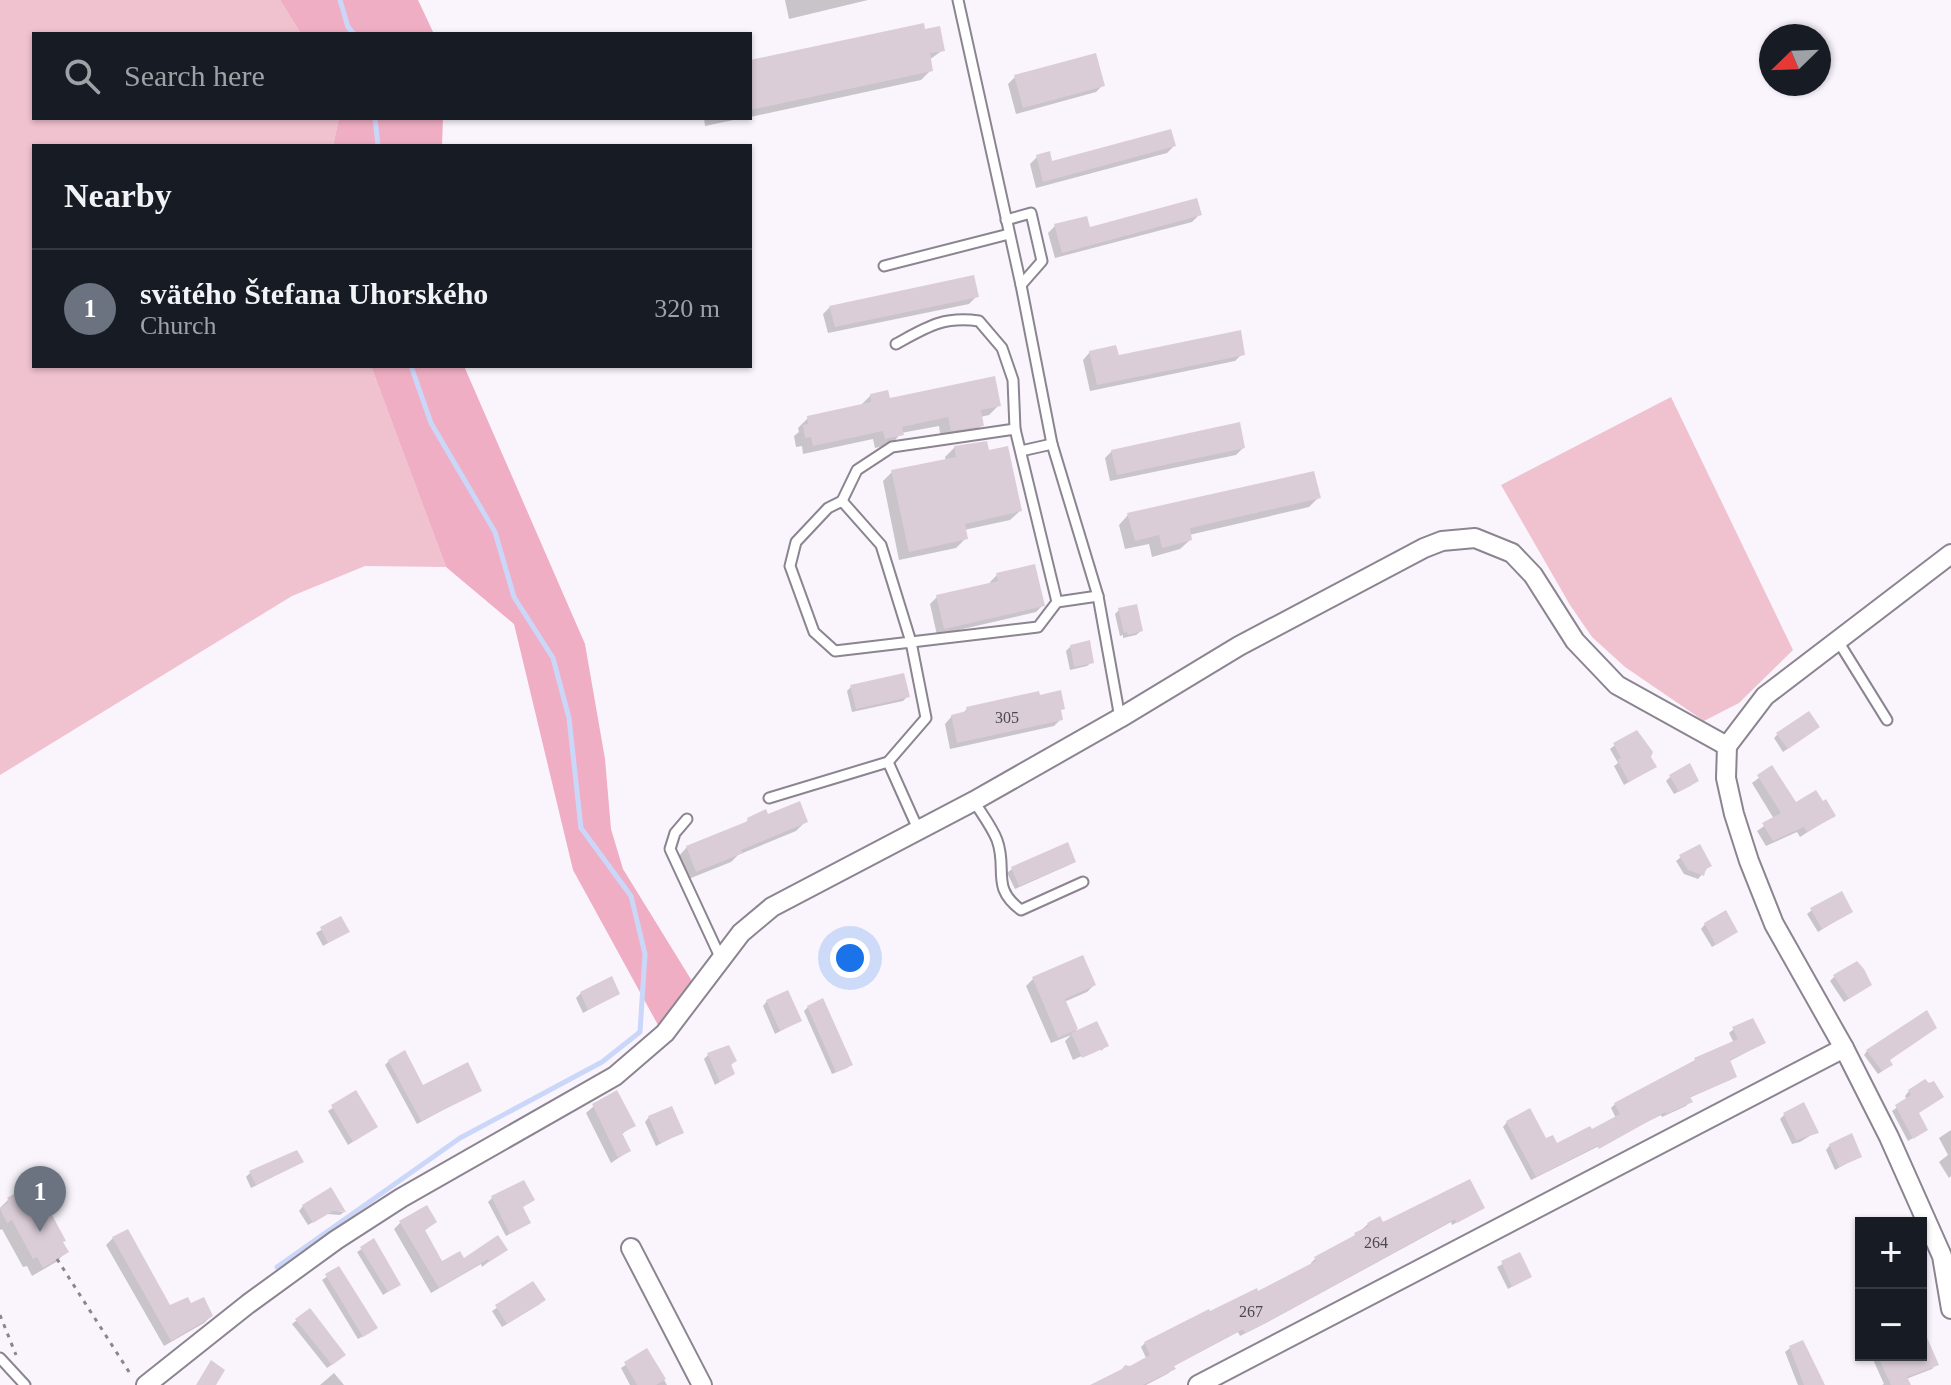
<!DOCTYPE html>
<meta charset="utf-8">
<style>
:root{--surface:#171b24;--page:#242831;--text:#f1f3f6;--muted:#9ea1a6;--line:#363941;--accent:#ea580c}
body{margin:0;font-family:"Times New Roman",serif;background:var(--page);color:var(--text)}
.controls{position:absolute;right:24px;bottom:24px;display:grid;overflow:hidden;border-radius:0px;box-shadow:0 2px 6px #0004}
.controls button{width:72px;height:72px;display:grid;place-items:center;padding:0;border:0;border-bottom:2px solid var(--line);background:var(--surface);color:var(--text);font:40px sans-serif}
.compass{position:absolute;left:1759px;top:24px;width:72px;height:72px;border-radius:50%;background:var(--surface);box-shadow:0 2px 6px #0004;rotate:247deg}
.you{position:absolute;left:850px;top:958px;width:28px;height:28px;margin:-20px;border:6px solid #fff;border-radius:50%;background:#1a73e8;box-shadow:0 0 0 12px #1a73e833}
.badge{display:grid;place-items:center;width:52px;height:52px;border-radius:50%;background:var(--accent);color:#fff;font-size:26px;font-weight:700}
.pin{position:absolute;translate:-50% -66px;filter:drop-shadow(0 2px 4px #0008)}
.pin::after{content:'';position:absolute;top:42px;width:28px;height:24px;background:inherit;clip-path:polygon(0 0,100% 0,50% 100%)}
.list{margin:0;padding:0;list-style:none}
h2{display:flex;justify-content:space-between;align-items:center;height:104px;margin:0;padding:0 32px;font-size:34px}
h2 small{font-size:26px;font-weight:400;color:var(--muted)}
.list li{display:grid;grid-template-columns:52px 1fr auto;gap:24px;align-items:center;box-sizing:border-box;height:120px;padding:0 32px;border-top:2px solid var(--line)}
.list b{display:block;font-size:30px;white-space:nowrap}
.list p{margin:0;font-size:26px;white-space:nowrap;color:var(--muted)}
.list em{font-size:26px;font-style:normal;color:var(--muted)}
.icon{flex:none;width:44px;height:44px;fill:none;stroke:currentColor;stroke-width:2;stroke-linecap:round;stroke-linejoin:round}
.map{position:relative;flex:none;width:1951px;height:1385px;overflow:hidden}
.search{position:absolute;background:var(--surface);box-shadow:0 2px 6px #0004;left:32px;top:32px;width:720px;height:88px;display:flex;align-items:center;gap:20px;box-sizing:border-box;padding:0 28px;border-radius:0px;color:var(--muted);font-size:30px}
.panel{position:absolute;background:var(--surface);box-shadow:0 2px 6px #0004;left:32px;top:144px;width:720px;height:224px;border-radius:0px}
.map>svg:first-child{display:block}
.green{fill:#f0c1cf}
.forest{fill:#efaec3}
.shadow{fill:#0003}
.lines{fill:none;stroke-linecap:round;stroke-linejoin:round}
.stream{stroke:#cbd7f9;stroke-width:5}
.building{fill:#dbcdd7}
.service-casing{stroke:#8c8491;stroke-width:13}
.minor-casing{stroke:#8c8491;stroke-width:22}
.path{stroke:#8a868c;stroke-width:3;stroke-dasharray:4 6;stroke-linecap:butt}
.service{stroke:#fff;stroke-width:9}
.minor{stroke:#fff;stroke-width:18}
.labels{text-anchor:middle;stroke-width:6;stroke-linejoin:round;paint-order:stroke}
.number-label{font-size:16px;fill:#4e484e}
</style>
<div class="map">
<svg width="1951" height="1385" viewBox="0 0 1951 1385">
<rect width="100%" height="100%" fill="#faf5fd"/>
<g class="green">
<polygon points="0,0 280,0 301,34 34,34 34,118 339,118 333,146 34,146 34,366 371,366 446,567 365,566 292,596 0,775"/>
<polygon points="1671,397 1793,650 1739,703 1704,721 1625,667 1592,637 1570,605 1501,485"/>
</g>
<g class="forest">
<polygon points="280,0 418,0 434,34 301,34"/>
<polygon points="339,118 443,118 442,146 333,146"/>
<polygon points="371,366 464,366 585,644 605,759 611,829 623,869 692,981 658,1025 573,870 514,624 446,567"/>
</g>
<g class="shadow">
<polygon points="785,0 868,0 789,19"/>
<polygon points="924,31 943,50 929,60 931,70 921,80 750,117 750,62"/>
<polygon points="1015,77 1103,85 1096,92 1016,114 1008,84"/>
<polygon points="704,118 743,118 705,126"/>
<polygon points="1174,146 1167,153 1036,188 1030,164 1037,157 1050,164"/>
<polygon points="1199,215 1192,222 1055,258 1048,233 1055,226 1089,229"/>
<polygon points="976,297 969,304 828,333 823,314 830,307"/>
<polygon points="1090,352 1118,357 1242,354 1235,361 1090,391 1083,360"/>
<polygon points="871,395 889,401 999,405 989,415 980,417 982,425 972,435 941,440 939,426 901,433 892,444 875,448 873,439 803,454 802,446 796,447 794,436 799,432 798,428 808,418 861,405"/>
<polygon points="955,447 988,452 1020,511 1010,520 964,530 966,538 956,548 899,560 883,481 892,472 946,461 945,457"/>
<polygon points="1243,448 1236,455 1110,481 1105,458 1112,451"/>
<polygon points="1319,497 1309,507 1189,535 1190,540 1180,549 1152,557 1149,544 1125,549 1119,525 1128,515"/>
<polygon points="997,575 1043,605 1036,612 937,635 930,604 937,597 991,585 990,582"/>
<polygon points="1119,610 1141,631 1136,635 1123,638 1123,635 1120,636 1115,614"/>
<polygon points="1071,646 1092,662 1087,666 1070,670 1066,651"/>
<polygon points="851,687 908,696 903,701 852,712 847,691"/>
<polygon points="1038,697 1062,709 1059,712 1061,719 1054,726 950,749 945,724 952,716 962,714 967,709"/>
<polygon points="1813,731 1783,752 1774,738 1778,734"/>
<polygon points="1615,745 1649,757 1654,767 1624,785 1614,766 1618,763 1610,749"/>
<polygon points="1772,768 1795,805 1833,816 1800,837 1797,832 1766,846 1757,831 1774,819 1752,783"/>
<polygon points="1671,776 1692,785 1674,794 1666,781"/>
<polygon points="767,816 805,822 796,831 738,855 731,862 686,880 678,857 687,847 742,826 748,820"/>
<polygon points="1067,845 1074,861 1069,865 1015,889 1007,873 1012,869"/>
<polygon points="1681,857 1710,865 1698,879 1684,874 1676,861"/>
<polygon points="1812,910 1850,912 1818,932 1807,914"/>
<polygon points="340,919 347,932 323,946 316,933"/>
<polygon points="1705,924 1736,932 1712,947 1701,929"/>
<polygon points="1834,977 1869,985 1844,1002 1830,981"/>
<polygon points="1033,979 1094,985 1087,992 1064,1002 1077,1032 1106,1046 1101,1051 1101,1047 1073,1060 1065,1041 1071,1035 1051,1043 1026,986"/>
<polygon points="581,993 617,994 583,1013 576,998"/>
<polygon points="767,1001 799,1021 775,1034 763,1006"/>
<polygon points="808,1007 851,1064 847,1068 832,1074 804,1011"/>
<polygon points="1734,1029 1764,1043 1728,1062 1734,1076 1730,1080 1689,1098 1690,1101 1686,1106 1662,1117 1661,1115 1531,1180 1503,1127 1507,1122 1556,1146 1592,1131 1616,1118 1611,1108 1615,1104 1734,1043 1729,1033"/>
<polygon points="1867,1051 1888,1060 1887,1068 1878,1074 1864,1055"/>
<polygon points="708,1055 735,1061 730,1066 732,1074 715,1085 704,1059"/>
<polygon points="389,1061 423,1088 480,1090 417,1124 385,1065"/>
<polygon points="1925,1081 1918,1114 1921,1133 1908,1141 1892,1111 1907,1100 1905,1096 1909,1091"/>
<polygon points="355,1093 375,1127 348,1145 328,1111"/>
<polygon points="594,1106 633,1125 621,1135 629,1151 611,1163 586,1113"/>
<polygon points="1785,1114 1816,1132 1800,1142 1792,1144 1780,1119"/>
<polygon points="649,1117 681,1133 656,1146 645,1122"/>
<polygon points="1951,1130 1951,1176 1949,1178 1939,1162 1948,1155 1939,1138"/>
<polygon points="1830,1145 1860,1156 1835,1170 1826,1150"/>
<polygon points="302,1162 251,1188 246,1177 250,1173"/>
<polygon points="492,1198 532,1200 521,1208 529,1223 506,1236 488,1202"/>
<polygon points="8,1200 61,1243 66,1252 56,1262 32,1276 27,1266 23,1267 2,1229 0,1230 0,1208"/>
<polygon points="303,1206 344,1212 340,1215 327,1214 308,1225 299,1211"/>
<polygon points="1483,1208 1452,1225 1451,1222 1266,1323 1240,1336 1238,1332 1172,1367 1169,1373 1146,1385 1094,1385 1147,1360 1141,1347 1145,1343 1257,1294 1312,1266 1311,1263 1315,1259 1350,1240 1368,1224"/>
<polygon points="401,1222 435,1222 424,1231 442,1264 505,1249 482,1267 481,1264 431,1293 394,1229"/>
<polygon points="113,1238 169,1308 190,1306 211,1316 204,1323 164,1346 106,1245"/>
<polygon points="374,1241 394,1288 383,1295 357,1252"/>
<polygon points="1519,1255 1529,1277 1508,1289 1497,1267"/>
<polygon points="338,1269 371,1332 358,1339 322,1280"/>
<polygon points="533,1283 540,1304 502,1327 492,1311"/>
<polygon points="297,1320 340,1359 327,1368 292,1324"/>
<polygon points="1921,1329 1936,1364 1932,1369 1906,1379 1909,1385 1882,1385 1884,1384 1871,1355 1921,1355"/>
<polygon points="1790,1348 1822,1385 1798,1385 1785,1352"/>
<polygon points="647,1351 667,1385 630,1385 621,1368"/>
<polygon points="334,1373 344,1385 320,1385"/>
</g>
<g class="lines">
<g class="stream">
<polyline points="340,0 348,27 354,34"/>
<polyline points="375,118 378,146"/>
<polyline points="277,1267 460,1138 602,1062 640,1032 645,954 631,896 581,828 569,718 553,658 514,597 495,532 431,423 411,366"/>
</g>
</g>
<g class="building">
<polygon points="924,23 925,29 940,26 945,51 930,53 933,71 750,110 750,60"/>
<polygon points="1096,53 1105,86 1023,108 1014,75"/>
<polygon points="1171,129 1176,146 1043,182 1036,155 1050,151 1052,161"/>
<polygon points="1197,198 1202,215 1062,253 1054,224 1087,216 1090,227"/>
<polygon points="974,275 979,297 835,327 829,306"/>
<polygon points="1241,330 1245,355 1097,385 1089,351 1116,345 1119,355"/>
<polygon points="995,376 1001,406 981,410 984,426 951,431 948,417 902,427 904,435 885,439 883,431 813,446 811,437 805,438 803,425 808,424 807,416 871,402 870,394 888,390 890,398"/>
<polygon points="1240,422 1245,448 1117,475 1111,450"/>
<polygon points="987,441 989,450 1008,446 1022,511 965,524 968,539 909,552 891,470 956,457 954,446"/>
<polygon points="1314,471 1321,498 1190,528 1192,540 1162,548 1159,535 1135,541 1127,513"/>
<polygon points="1035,564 1045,606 944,629 936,595 998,581 996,573"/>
<polygon points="1137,604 1143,631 1128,635 1127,632 1124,633 1118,608"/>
<polygon points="1090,640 1094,663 1074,667 1070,645"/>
<polygon points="904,673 910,697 856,709 850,685"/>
<polygon points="1061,690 1065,709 1061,710 1063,720 957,743 951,715 967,711 966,707 1039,691 1040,695"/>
<polygon points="1809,711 1820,727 1788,749 1776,733"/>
<polygon points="1637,730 1653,752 1651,757 1657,767 1629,782 1617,760 1621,758 1613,743"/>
<polygon points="1690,763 1699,781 1679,792 1669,775"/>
<polygon points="1772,765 1796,802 1816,790 1823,801 1826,799 1836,816 1807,832 1804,827 1773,841 1762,823 1781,813 1757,775"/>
<polygon points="800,801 808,822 741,850 743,853 696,872 686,846 748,821 747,818 766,809 768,814"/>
<polygon points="1068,842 1076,862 1019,886 1011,867"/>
<polygon points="1700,844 1712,866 1706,869 1704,876 1688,870 1679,855"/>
<polygon points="1842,891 1853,912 1822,929 1810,908"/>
<polygon points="1726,910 1738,932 1716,945 1704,923"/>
<polygon points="341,916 350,932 328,943 320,927"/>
<polygon points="1083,955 1096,985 1065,999 1078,1029 1058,1038 1032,977"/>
<polygon points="1857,961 1864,969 1872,985 1849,999 1833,975"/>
<polygon points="612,976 620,994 588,1010 580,992"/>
<polygon points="788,990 802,1021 780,1031 766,1000"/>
<polygon points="823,998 853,1065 836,1072 807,1006"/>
<polygon points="1927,1010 1937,1028 1890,1060 1893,1065 1882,1071 1866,1050"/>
<polygon points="1753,1018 1766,1043 1730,1060 1737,1077 1690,1097 1693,1102 1666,1114 1665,1112 1599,1149 1597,1146 1536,1177 1506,1121 1530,1108 1546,1138 1553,1135 1557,1143 1590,1126 1592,1129 1620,1114 1614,1103 1695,1060 1694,1058 1738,1039 1732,1027"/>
<polygon points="1097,1021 1109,1046 1082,1058 1071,1033"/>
<polygon points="729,1045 737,1061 731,1064 735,1074 720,1082 707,1053"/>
<polygon points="405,1050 423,1085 468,1062 482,1091 421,1121 388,1060"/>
<polygon points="1925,1079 1929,1083 1934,1081 1944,1097 1919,1113 1928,1130 1913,1139 1895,1105 1911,1095 1908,1090"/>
<polygon points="356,1090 378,1127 353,1142 331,1105"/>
<polygon points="617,1090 636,1126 622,1133 631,1151 618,1158 592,1104"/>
<polygon points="1804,1102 1819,1133 1796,1140 1783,1113"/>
<polygon points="672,1106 684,1133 660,1143 648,1116"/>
<polygon points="1852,1133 1862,1157 1839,1167 1829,1144"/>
<polygon points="297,1150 304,1162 256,1185 249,1171"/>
<polygon points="1470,1179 1485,1208 1457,1223 1455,1219 1273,1319 1245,1333 1243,1329 1174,1366 1176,1369 1143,1385 1090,1385 1122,1369 1125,1365 1130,1366 1150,1355 1144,1342 1209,1309 1210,1311 1257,1288 1258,1291 1316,1261 1314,1257 1355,1235 1354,1233 1369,1226 1367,1223 1380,1216 1383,1222"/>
<polygon points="524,1180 535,1200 523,1207 531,1223 510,1234 491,1196"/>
<polygon points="31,1184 41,1202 44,1200 66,1241 63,1242 69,1252 43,1268 37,1257 33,1259 12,1220 7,1223 0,1209 9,1201 7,1198"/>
<polygon points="331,1187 346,1212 333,1211 313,1223 302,1205"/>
<polygon points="427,1205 437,1222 425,1230 442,1261 460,1251 464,1258 498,1235 508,1250 489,1262 488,1259 439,1288 399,1221"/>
<polygon points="128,1229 170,1305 188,1297 191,1303 204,1297 213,1316 171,1341 112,1237"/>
<polygon points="374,1238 401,1285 388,1292 360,1247"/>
<polygon points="1520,1252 1532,1277 1512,1287 1501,1261"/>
<polygon points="339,1266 378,1328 363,1337 325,1274"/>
<polygon points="533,1281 546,1300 507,1324 495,1305"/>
<polygon points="310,1308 346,1355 332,1365 295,1319"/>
<polygon points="1921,1324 1939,1365 1907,1377 1911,1385 1891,1385 1877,1355 1921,1355"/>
<polygon points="1803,1340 1825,1385 1804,1385 1789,1346"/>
<polygon points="647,1348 666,1379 656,1385 637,1385 624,1362"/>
<polygon points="211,1360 225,1370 216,1385 196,1385"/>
</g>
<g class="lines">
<defs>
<g id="service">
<polyline points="958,0 1021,285 1052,444 1098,596 1120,718"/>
<polyline points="1006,220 1031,213 1042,261 1021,285"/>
<polyline points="884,266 1009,234"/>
<path d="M896 344C927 327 943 316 979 321L1002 348 1013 380 1015 429"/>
<polyline points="1021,451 1052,444"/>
<polyline points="842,501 857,470 892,447 1015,429 1057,602"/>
<polyline points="1838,641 1887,720"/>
<polyline points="888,762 918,829"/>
<polyline points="769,798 888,762 926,718 911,642 881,545 842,501 828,508 796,542 790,566 814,632 835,651 1038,627 1057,602 1098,596"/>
<path d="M974 801C981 813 992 827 997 840 1008 870 990 887 1021 910L1083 882"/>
<polyline points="687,819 675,833 670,849 721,959"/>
<polyline points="0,1358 25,1385"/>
</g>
<g id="minor">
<polyline points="1951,554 1765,696 1727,746 1726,778 1734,814 1749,861 1774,924 1844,1048 1889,1137 1942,1256 1951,1309"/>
<polyline points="631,1248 702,1385"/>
<polyline points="146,1385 248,1304 336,1240 401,1198 615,1076 665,1033 741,933 772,907 974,801 1120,718 1239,646 1424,548 1442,541 1475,538 1512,553 1533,575 1575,641 1617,685 1727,746"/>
<polyline points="1198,1385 1844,1048"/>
</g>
</defs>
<use href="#service" class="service-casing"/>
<use href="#minor" class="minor-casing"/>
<g class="path">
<polyline points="57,1259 131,1375"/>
<polyline points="0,1315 16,1355"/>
</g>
<use href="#service" class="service"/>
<use href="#minor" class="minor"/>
</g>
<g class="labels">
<g class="number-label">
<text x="1007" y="723">305</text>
<text x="1376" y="1248">264</text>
<text x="1251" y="1317">267</text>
</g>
</g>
</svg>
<div class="controls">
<button>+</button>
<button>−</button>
</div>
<svg class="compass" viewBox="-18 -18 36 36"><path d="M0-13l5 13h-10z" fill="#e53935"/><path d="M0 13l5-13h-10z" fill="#9ea1a6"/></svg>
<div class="you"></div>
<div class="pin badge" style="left:40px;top:1232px;background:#6b7280">1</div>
<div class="search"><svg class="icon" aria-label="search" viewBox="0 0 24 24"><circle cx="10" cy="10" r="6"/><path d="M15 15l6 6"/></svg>Search here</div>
<section class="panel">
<h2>Nearby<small></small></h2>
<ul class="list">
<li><span class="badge" style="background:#6b7280">1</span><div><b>svätého Štefana Uhorského</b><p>Church</p></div><em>320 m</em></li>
</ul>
</section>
</div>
